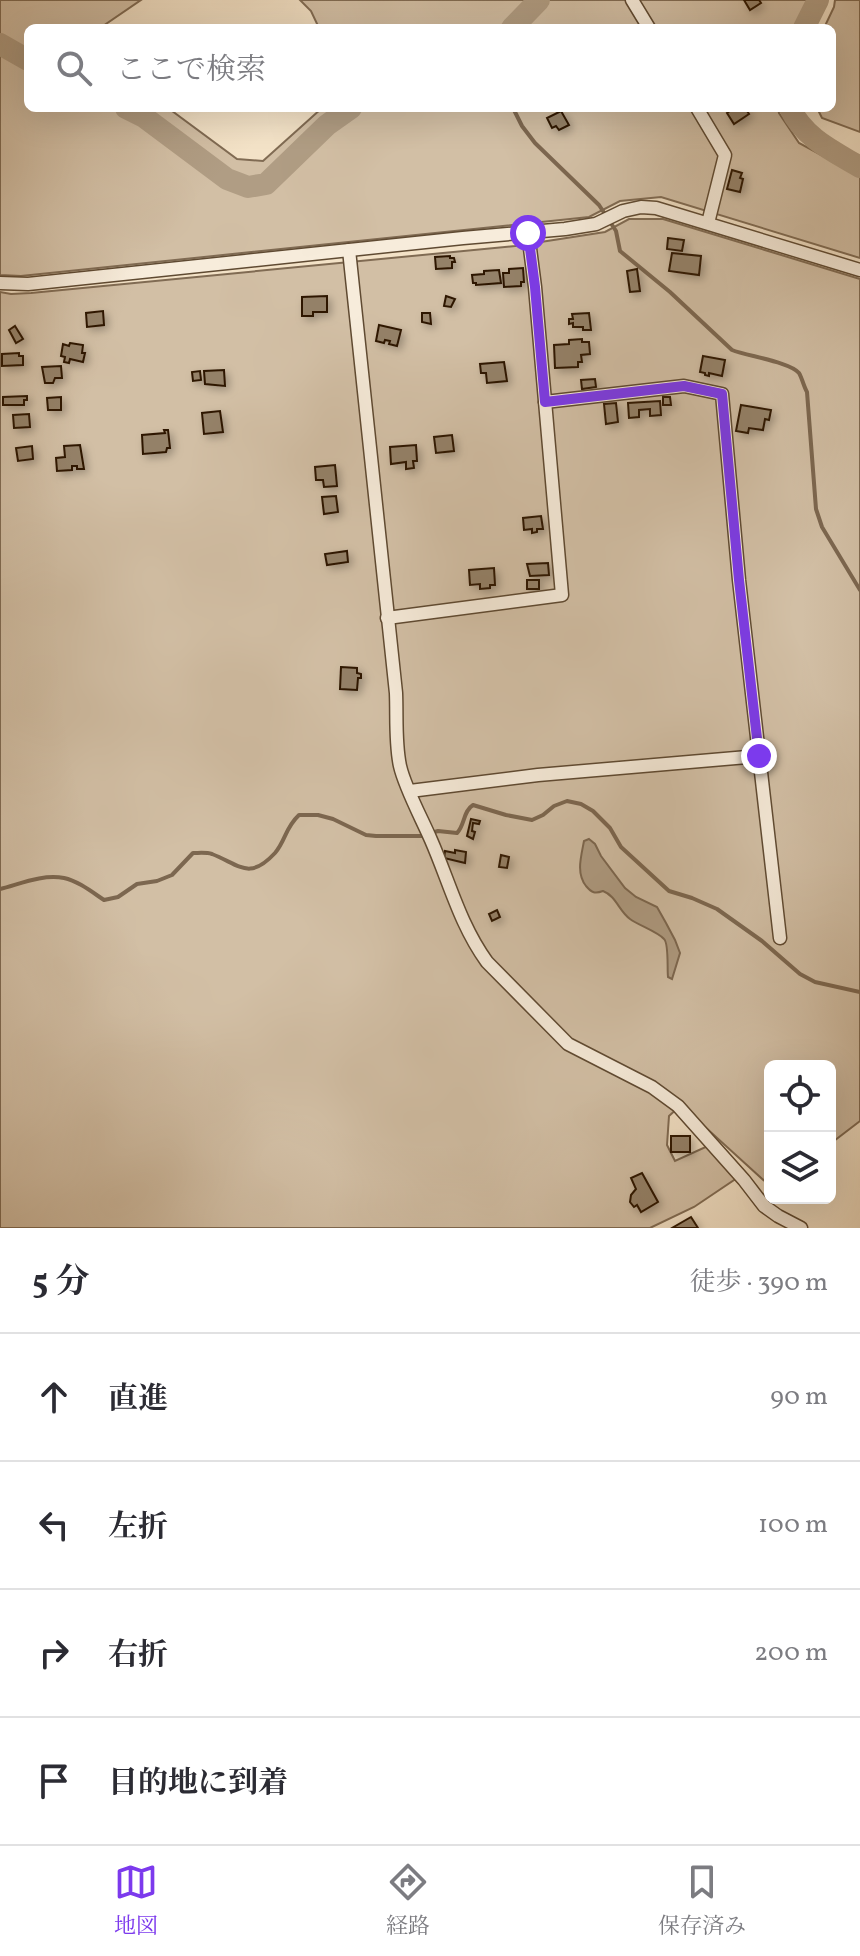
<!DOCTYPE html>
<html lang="ja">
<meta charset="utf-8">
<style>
:root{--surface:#fff;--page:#f7f7f7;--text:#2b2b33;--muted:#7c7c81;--line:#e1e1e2;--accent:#7c3aed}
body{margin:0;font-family:Vollkorn,"Noto Serif JP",serif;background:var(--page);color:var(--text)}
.controls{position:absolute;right:24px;bottom:24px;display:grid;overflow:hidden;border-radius:12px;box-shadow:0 8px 32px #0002}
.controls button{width:72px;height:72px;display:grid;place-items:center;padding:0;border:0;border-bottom:2px solid var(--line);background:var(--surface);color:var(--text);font:40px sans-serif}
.stop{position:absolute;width:24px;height:24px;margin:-18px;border:6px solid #7c3aed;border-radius:50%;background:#fff}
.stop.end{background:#7c3aed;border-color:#fff;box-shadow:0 2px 8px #0008}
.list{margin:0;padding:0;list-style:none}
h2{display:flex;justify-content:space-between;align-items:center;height:104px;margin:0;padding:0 32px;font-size:34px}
h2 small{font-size:26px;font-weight:400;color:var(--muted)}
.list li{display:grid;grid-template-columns:52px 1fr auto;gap:24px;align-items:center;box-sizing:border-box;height:128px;padding:0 32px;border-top:2px solid var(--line)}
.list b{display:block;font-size:30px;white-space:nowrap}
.list em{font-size:26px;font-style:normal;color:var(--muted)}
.icon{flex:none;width:44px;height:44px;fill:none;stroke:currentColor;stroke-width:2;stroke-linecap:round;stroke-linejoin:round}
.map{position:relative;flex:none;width:860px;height:1228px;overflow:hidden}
.search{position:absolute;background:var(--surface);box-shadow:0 8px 32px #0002;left:24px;right:24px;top:24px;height:88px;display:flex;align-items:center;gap:20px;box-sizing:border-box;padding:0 28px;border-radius:12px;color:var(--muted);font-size:30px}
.sheet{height:616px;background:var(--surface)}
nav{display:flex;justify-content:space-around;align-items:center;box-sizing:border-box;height:112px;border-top:2px solid var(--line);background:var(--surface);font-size:22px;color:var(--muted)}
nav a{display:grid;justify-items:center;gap:4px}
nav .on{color:var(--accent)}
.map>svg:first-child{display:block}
.green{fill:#d2bfa5;stroke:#806b53;stroke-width:2}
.water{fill:#b09d84;stroke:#7c6750;stroke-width:2}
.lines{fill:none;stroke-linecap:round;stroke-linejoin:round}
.stream{stroke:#7c6750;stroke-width:4}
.river{stroke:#b09d84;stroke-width:22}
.building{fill:#948168;stroke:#2e1701;stroke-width:2;filter:url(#shadow)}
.minor-casing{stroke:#5f4a32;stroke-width:15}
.minor{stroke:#f7ecdb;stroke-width:12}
.route{stroke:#7c3aed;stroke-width:10}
</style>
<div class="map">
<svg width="860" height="1228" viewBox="0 0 860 1228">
<defs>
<filter id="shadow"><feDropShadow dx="3.5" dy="3.5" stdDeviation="4" flood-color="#0004"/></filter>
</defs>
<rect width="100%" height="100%" fill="#f3e2c7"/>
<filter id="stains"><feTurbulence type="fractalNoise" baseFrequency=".0025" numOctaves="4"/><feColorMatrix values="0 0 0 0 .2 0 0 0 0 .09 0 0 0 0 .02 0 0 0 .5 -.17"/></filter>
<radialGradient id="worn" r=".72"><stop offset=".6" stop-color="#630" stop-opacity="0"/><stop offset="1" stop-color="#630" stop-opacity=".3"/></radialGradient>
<g class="green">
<polygon points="0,0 141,0 100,28 28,28 28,108 168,108 237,159 263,161 322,108 778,108 779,113 799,143 860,176 860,258 661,197 620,201 589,217 21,276 0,275"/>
<polygon points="300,0 811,0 810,4 793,28 319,28 311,11"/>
<polygon points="835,0 860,0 860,132 822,118 817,108 832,108 832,28 824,28 834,7"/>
<polygon points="629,219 663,219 860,279 860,1121 830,1144 830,1066 770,1066 770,1186 681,1105 669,1116 667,1145 675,1161 710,1145 737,1178 694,1207 650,1228 0,1228 0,292 11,294 31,293 515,246 605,232"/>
</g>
<path class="water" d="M589 839 595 844 601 856 625 888 636 897 657 907 666 923 675 940 680 953 672 979 668 977C667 969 669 943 664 939 658 932 638 925 630 919 619 911 616 896 603 891 595 894 592 893 586 886 576 873 581 857 584 841Z"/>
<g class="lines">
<g class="stream">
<path d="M513 108 522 126 535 143 599 205 616 231 620 251 670 292 732 350C747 356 790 362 799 373 802 378 804 387 807 392L816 509 822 527 860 590"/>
<path d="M0 889C20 884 42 874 64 878 78 881 92 892 104 900L118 897 137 884 157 881 172 875 193 853C199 853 206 852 212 854 240 865 249 881 275 853 286 840 285 828 299 815H318L333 819 366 835 376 836H421L438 831 457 833C465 825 463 811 473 805L506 815 532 820 543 815 554 806 567 801 581 804 593 811 610 828 621 847 669 891 692 898 717 909 762 941 800 974 815 982 860 992"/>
</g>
<g class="river">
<polyline points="512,28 539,0"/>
<polyline points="804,28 818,0"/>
<polyline points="0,44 28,60"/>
<polyline points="126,108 144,117 227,179 248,187 266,184 327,125 351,108"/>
<path d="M790 108C804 138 833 151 860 167"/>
</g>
</g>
<g class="building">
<polygon points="744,0 759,0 761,3 750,10"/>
<polygon points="734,108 745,108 749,114 734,124 727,113"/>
<polygon points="561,111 569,125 559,130 556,126 552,128 547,118"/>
<polygon points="732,170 742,173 740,178 743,179 740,192 727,189"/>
<polygon points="668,238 684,240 682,251 667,249"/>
<polygon points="672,253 701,256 699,275 669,271"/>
<polygon points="450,256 450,258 454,258 455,262 452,262 452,268 436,269 435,257"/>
<polygon points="523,268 524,282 521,282 521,286 504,287 503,273 509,273 509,269"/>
<polygon points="637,269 640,291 630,292 627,271"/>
<polygon points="499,270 501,283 476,285 476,283 473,283 472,275 484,274 484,271"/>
<polygon points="327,296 327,312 313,312 313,316 302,316 302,297"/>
<polygon points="446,296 455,299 451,307 444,306"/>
<polygon points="103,311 104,325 87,327 86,313"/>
<polygon points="422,313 430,313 431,324 422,322"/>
<polygon points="589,313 591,330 583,330 583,327 573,327 573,323 569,324 569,319 573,319 572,314"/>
<polygon points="379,325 401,330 397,346 389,344 390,341 385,340 384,343 376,341"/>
<polygon points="15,326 23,339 16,343 9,330"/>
<polygon points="582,339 582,342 589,342 590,354 581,355 582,362 578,362 578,367 555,368 554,345 569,344 569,340"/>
<polygon points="70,343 83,345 82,353 85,353 83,362 70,359 69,363 64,362 65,357 61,356 63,344 69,346"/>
<polygon points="19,353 19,356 23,356 23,365 2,366 2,354"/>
<polygon points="703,356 725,360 722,376 709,373 709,376 705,375 705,373 700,372"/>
<polygon points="504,362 507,381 487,383 486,373 481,373 480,364"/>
<polygon points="61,366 62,378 55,378 53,383 45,383 42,367"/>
<polygon points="224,370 225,386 205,384 204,371"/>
<polygon points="200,371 201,380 193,381 192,372"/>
<polygon points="595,379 596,387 582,389 581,380"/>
<polygon points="27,396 27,400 24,400 24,405 3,405 3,397"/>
<polygon points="61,397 61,410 48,410 47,398"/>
<polygon points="663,397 670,397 671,405 663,405"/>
<polygon points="660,401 661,415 650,416 650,409 639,410 639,417 629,418 628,403"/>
<polygon points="616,403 618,422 606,424 604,404"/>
<polygon points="741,405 771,410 769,420 765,419 763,430 749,428 748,433 736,431"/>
<polygon points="220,411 223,432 204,434 202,413"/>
<polygon points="29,414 30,427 14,428 13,415"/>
<polygon points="164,430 168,430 170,448 167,448 166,452 143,454 142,435 165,433"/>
<polygon points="452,435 454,451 436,453 434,437"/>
<polygon points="80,445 84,469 77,469 77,466 72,466 72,470 57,471 56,458 65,457 64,446"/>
<polygon points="416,445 417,461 413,461 414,468 406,469 406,462 391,464 390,447"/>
<polygon points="32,446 33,459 18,461 16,448"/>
<polygon points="335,465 337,486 324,487 323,480 316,480 315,467"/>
<polygon points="336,496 338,512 324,514 322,497"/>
<polygon points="541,516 543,529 537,529 537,532 532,533 532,529 524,530 523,518"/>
<polygon points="347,551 348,562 327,565 325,554"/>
<polygon points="548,563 549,575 530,576 527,564"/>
<polygon points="494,568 495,585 490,585 490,588 480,589 480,584 470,585 469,570"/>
<rect x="527" y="580" width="12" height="9"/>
<polygon points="341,667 357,668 357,673 361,674 361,678 358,678 357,690 340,689"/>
<polygon points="471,819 480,821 479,824 473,823 472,831 475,832 473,839 467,836"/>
<polygon points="455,850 466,852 465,863 444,858 445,851 455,853"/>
<polygon points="501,855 509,857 507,868 499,867"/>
<polygon points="497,910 500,917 492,921 489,914"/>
<rect x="671" y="1136" width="19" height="16"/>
<polygon points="642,1173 658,1202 641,1212 637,1205 634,1207 630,1202 631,1195 636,1189 631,1178"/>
<polygon points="691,1217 698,1228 672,1228"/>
</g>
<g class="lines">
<defs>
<g id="minor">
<polyline points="632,0 649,28"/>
<polyline points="697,108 725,155 708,223"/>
<path d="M349 250 396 693C397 717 395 743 400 766 405 788 422 819 431 840 449 881 460 925 487 962L568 1044 652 1087 678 1106 744 1180 764 1206 778 1216 801 1228"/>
<polyline points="0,283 28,284 463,238 565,229 596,224 623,211 641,207 656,208 860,270"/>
<polyline points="545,402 684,386 722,394 739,580 780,938"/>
<polyline points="387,618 562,595 535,287 528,233"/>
<polyline points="410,791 538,775 759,756"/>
</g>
</defs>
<use href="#minor" class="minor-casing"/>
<use href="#minor" class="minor"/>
</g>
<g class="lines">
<polyline class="route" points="528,233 535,287 545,402 684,386 722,394 739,580 759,756"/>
</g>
<rect width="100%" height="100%" filter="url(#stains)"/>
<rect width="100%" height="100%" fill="url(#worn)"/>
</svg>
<div class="controls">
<button><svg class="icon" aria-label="locate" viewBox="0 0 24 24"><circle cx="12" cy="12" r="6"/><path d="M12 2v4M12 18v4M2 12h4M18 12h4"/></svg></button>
<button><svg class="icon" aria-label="layers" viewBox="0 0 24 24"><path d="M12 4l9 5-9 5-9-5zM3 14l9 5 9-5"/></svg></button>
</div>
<div class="stop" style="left:528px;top:233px"></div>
<div class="stop end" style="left:759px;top:756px"></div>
<div class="search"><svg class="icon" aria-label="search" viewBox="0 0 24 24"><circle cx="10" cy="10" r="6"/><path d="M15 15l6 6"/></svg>ここで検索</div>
</div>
<section class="sheet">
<h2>5 分<small>徒歩 · 390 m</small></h2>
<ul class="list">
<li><svg class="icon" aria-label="ahead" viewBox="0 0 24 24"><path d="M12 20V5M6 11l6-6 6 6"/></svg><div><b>直進</b></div><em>90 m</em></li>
<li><svg class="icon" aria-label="left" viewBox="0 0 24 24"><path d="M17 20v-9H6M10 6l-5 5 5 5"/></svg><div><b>左折</b></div><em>100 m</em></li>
<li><svg class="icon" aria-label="right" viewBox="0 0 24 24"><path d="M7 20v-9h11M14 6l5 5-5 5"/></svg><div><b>右折</b></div><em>200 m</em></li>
<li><svg class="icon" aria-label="arrive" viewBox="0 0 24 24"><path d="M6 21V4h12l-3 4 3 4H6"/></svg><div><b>目的地に到着</b></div></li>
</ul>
</section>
<nav>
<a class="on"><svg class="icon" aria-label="map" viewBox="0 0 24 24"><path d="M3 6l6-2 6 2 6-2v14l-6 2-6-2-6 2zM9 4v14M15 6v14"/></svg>地図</a>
<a><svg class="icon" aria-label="directions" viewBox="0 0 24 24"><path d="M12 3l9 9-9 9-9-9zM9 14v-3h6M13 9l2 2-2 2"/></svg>経路</a>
<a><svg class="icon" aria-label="saved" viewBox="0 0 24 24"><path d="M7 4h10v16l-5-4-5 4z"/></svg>保存済み</a>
</nav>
